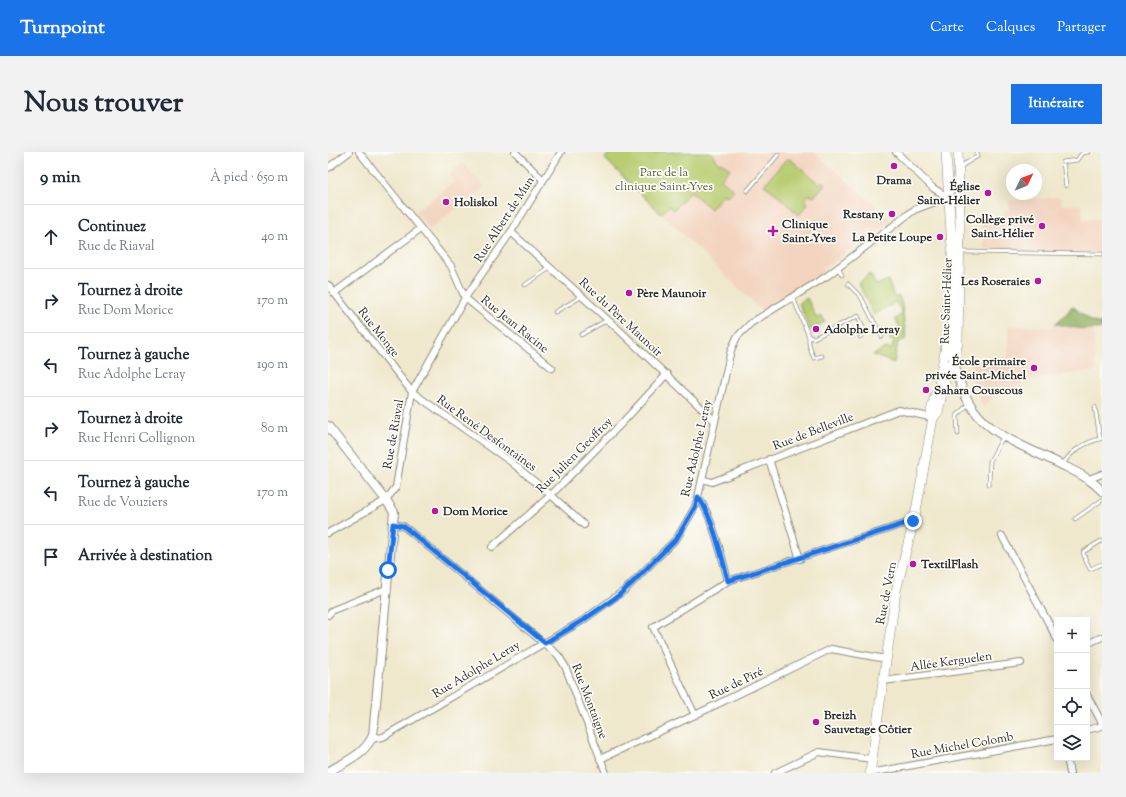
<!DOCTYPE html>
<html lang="fr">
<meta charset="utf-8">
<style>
:root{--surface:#fff;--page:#f2f2f3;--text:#1f2937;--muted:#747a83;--line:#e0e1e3;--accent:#1a73e8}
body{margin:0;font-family:"Sorts Mill Goudy",serif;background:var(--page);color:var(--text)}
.controls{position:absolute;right:12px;bottom:12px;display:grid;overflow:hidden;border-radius:0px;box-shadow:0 4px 16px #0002}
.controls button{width:36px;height:36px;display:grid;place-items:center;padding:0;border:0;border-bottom:1px solid var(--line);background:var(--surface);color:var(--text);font:20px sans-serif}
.compass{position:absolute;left:678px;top:12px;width:36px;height:36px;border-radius:50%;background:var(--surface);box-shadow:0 4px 16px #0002;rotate:47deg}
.stop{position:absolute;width:12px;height:12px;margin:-9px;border:3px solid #1a73e8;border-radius:50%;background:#fff}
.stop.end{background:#1a73e8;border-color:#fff;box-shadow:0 1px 4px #0008}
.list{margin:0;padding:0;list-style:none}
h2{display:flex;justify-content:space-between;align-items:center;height:52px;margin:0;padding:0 16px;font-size:17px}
h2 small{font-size:13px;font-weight:400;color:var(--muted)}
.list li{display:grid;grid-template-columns:26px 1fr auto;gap:12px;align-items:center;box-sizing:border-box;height:64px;padding:0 16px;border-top:1px solid var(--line)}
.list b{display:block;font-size:15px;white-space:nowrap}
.list p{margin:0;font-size:13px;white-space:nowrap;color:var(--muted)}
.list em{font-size:13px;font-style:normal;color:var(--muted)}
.icon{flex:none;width:22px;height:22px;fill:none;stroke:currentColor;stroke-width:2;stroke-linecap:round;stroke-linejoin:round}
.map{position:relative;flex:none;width:774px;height:621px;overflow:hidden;border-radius:0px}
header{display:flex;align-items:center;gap:24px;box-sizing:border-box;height:56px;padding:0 20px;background:var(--accent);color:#fff}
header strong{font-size:19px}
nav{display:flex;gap:22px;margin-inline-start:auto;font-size:14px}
.intro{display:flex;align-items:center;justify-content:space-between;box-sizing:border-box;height:96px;padding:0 24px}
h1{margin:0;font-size:28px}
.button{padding:10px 18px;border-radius:0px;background:var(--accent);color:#fff;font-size:14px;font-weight:700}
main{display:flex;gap:24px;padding:0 24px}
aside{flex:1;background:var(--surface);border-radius:0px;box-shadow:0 4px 16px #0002}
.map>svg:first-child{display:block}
.built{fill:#f3d4bf}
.green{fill:#b8cc6f;stroke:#727c4d}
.forest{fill:#92b062;stroke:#5e6e46}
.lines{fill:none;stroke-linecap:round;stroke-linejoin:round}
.lane-casing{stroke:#8d8a7c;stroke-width:4.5}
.street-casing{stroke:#8d8a7c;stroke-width:8}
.secondary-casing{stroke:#8d8a7c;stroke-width:10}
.primary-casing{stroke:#8d8a7c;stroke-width:10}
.lane{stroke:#fff;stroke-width:3}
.street{stroke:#fff;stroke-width:6}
.secondary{stroke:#fff;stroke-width:8}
.primary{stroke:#fff;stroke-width:9}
.route{stroke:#1a73e8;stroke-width:5}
.poi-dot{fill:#b5179e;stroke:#fdfcf7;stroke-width:1.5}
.labels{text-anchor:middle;stroke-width:3.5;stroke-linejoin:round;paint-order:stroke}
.park-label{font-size:12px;fill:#555b3f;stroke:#fdfcf7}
.poi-label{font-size:12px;font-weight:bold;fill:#2b2b2b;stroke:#fdfcf7;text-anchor:start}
.street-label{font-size:12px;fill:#2b2b2b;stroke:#fdfcf7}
</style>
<header>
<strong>Turnpoint</strong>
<nav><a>Carte</a><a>Calques</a><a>Partager</a></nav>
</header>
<div class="intro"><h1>Nous trouver</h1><a class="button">Itinéraire</a></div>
<main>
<aside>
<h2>9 min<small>À pied · 650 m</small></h2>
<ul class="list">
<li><svg class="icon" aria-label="ahead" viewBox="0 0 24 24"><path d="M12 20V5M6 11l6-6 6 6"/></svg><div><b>Continuez</b><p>Rue de Riaval</p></div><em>40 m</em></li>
<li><svg class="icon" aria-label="right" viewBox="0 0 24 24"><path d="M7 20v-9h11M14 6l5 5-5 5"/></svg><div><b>Tournez à droite</b><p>Rue Dom Morice</p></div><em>170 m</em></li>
<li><svg class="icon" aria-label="left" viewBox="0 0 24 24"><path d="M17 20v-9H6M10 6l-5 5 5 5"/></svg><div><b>Tournez à gauche</b><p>Rue Adolphe Leray</p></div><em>190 m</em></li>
<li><svg class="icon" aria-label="right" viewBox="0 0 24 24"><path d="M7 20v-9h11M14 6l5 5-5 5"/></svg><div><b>Tournez à droite</b><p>Rue Henri Collignon</p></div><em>80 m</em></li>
<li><svg class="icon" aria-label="left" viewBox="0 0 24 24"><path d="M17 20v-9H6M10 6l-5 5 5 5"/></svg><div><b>Tournez à gauche</b><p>Rue de Vouziers</p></div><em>170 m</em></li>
<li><svg class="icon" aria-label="arrive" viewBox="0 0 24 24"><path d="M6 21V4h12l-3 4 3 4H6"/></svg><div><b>Arrivée à destination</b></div></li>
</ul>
</aside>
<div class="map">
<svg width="774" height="621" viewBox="0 0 774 621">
<rect width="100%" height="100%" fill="#fdfcf7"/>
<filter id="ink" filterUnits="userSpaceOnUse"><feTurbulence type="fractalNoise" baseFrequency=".025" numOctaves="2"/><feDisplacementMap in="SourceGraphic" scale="8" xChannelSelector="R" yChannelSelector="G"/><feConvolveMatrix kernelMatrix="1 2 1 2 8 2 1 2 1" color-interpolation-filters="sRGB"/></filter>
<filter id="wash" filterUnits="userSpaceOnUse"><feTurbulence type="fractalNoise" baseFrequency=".012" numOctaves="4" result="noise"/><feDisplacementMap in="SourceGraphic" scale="16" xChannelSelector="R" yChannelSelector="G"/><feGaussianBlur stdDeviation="0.9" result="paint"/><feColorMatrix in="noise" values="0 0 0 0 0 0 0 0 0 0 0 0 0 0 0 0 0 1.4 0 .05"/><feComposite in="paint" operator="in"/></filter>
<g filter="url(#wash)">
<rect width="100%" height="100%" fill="#efe8cd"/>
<g class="built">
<polygon points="282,0 486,0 564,68 549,79 545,75 539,80 542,83 500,113 495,114 495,120 433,158 277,7"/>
<polygon points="134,11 157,35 101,77 87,59 127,30 121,22"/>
<polygon points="733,45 734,53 754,53 755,67 774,67 774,100 701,99 656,96 656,78 654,78 653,69 661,68 661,67 676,62 676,58 682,58 681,48"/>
<polygon points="680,174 766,176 766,197 768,219 699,228 691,235 668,241 656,255 653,252 645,227 644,210 680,206"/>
</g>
<g class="green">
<polygon points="282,0 382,0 388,5 387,6 389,9 392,11 393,10 402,17 393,27 406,38 400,44 396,42 383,57 362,39 346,58 341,54 333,62 277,7"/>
<polygon points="459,6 461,8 462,7 491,32 494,29 497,32 486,45 482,43 478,44 477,48 480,52 471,63 446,40 436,33"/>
<polygon points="542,122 548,133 560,128 566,145 571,144 574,153 578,187 570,190 566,211 545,203 558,196 564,197 566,189 562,188 562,185 573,178 567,167 575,162 568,150 546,163 530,131"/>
<polygon points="479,146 489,167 494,164 497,170 482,178 471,151"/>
</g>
<polygon class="forest" points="744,154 765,170 774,172 774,177 755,177 727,172 739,161"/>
</g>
<g filter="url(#ink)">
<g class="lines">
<defs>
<g id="lane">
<polyline points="633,16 635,13 650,4 649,0"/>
<polyline points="738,34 735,10 749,8 754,1 760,0"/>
<polyline points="419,39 450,3"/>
<polyline points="634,100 774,102"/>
<polyline points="510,116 514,123"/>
<polyline points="520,132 533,145 554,185"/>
<polyline points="197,133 222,116"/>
<polyline points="465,145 481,185 486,186 530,164 537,180 532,185"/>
<polyline points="227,160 253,145"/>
<polyline points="253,183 279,168"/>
<path d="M481 185C480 192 483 200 486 206L494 204"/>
<polyline points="767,255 772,287"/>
<polyline points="630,282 629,264 640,252"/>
<path d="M735 312C745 297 757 291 774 286"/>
<polyline points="661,332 662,309 675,285"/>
<polyline points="747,367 774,348"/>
<polyline points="773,389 755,400 758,409 762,417 774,412"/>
</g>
<g id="street">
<polyline points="31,0 123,114 137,146 224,216"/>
<polyline points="187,0 215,28"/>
<polyline points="568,0 605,36 621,46"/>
<polyline points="0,16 21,0"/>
<polyline points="183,80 290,177 387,269"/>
<polyline points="0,133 84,240 183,310 223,343 256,373"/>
<polyline points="6,141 92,77"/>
<polyline points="441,307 472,407"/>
<polyline points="374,327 384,330 571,258 605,266"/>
<polyline points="761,327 774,322"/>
<path d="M370 345C383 361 395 408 400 429"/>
<polyline points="65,372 75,374 84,381 230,503 237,514 278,621"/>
<polyline points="0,381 58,348 68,335 84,240 137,146 183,80 233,0"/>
<polyline points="674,384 729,487"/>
<polyline points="164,395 223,343 294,271 339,222"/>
<polyline points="0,463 5,458 58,437"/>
<polyline points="759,492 774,485"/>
<polyline points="555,529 693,511"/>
<polyline points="759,543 774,571"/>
<polyline points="367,563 325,475 400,429 585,369"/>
<polyline points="759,578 774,574"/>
<polyline points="43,587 55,585 254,469 297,438 349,386 367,355 370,345 403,198 409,185 423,171 499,124 586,58 615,47 623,46"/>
<polyline points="739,606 742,621"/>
<polyline points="272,607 367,563 503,497 558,507"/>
<polyline points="447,621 491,600 544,607"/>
<polyline points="542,621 729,587"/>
</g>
<g id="secondary">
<path d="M626 209C640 279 679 285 736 314 750 321 763 327 774 339"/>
<path d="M0 274 58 348 66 360 45 583C38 602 16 610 0 620"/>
</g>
<g id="primary">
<polyline points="618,0 624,96 623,196 625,206"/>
<polyline points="611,228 617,200 618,188"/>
<polyline points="605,266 603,259 608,241"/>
<polyline points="542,621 568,439 587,364 605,266 610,260 618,223 623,212 626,209 630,190 632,71 630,0"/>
</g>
</defs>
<use href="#lane" class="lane-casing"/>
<use href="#street" class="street-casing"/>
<use href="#secondary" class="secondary-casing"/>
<use href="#primary" class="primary-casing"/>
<use href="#lane" class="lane"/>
<use href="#street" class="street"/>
<use href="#secondary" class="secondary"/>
<use href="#primary" class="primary"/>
</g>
</g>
<g class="lines" filter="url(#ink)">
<path class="route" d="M60 418 65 372 75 374 84 381 217 491 254 469 290 444 303 432 349 386 367 355 370 345C383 361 395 408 400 429L585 369"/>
</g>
<g class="poi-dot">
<circle cx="566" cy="14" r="4"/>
<circle cx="660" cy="41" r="4"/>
<circle cx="118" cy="50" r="4"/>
<circle cx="564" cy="62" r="4"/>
<circle cx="714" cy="74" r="4"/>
<path d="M443 73h4v4h4v4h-4v4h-4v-4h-4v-4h4z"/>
<circle cx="612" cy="85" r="4"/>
<circle cx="710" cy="129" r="4"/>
<circle cx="301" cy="141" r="4"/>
<circle cx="488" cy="177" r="4"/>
<circle cx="706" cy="216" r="4"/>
<circle cx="598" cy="238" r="4"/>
<circle cx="107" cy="359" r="4"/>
<circle cx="585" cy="412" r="4"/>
<circle cx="488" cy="570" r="4"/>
</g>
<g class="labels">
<g class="park-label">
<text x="336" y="24">Parc de la<tspan x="336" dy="14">clinique Saint-Yves</tspan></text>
</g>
<g class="poi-label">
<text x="566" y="32" text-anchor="middle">Drama</text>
<text x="652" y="38" text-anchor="end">Église<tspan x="652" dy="14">Saint-Hélier</tspan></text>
<text x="126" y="54">Holiskol</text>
<text x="556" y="66" text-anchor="end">Restany</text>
<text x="706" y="71" text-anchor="end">Collège privé<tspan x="706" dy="14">Saint-Hélier</tspan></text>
<text x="454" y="76">Clinique<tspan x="454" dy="14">Saint-Yves</tspan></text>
<text x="604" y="89" text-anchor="end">La Petite Loupe</text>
<text x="702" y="133" text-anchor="end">Les Roseraies</text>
<text x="309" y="145">Père Maunoir</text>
<text x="496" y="181">Adolphe Leray</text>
<text x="698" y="213" text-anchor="end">École primaire<tspan x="698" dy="14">privée Saint-Michel</tspan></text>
<text x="606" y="242">Sahara Couscous</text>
<text x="115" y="363">Dom Morice</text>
<text x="593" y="416">TextilFlash</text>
<text x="496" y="567">Breizh<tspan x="496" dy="14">Sauvetage Côtier</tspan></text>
</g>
<g class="street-label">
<text transform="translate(176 67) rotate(-57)" y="4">Rue Albert de Mun</text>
<text transform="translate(618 149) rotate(-88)" y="4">Rue Saint-Hélier</text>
<text transform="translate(293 165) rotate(43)" y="4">Rue du Père Maunoir</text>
<text transform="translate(187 172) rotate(39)" y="4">Rue Jean Racine</text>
<text transform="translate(51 180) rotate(52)" y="4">Rue Monge</text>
<text transform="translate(485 279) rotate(-21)" y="4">Rue de Belleville</text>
<text transform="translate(159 281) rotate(36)" y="4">Rue René Desfontaines</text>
<text transform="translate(65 282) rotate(-80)" y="4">Rue de Riaval</text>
<text transform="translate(368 296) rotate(-77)" y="4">Rue Adolphe Leray</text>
<text transform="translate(246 303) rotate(-45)" y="4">Rue Julien Geoffroy</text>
<text transform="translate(558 441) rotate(-79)" y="4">Rue de Vern</text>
<text transform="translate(623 509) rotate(-8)" y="4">Allée Kerguelen</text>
<text transform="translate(148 517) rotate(-31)" y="4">Rue Adolphe Leray</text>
<text transform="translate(408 531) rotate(-26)" y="4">Rue de Piré</text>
<text transform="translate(262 549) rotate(69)" y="4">Rue Montaigne</text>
<text transform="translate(634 593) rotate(-10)" y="4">Rue Michel Colomb</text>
</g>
</g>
</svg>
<div class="controls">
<button>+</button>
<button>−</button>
<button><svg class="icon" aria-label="locate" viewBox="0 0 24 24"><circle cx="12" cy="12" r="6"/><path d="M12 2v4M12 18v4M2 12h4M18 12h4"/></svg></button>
<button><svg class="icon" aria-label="layers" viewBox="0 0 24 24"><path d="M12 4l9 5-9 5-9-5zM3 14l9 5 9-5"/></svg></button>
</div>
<svg class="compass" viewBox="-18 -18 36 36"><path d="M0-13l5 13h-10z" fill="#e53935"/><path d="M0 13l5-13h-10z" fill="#747a83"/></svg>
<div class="stop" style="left:60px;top:418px"></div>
<div class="stop end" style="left:585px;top:369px"></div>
</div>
</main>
